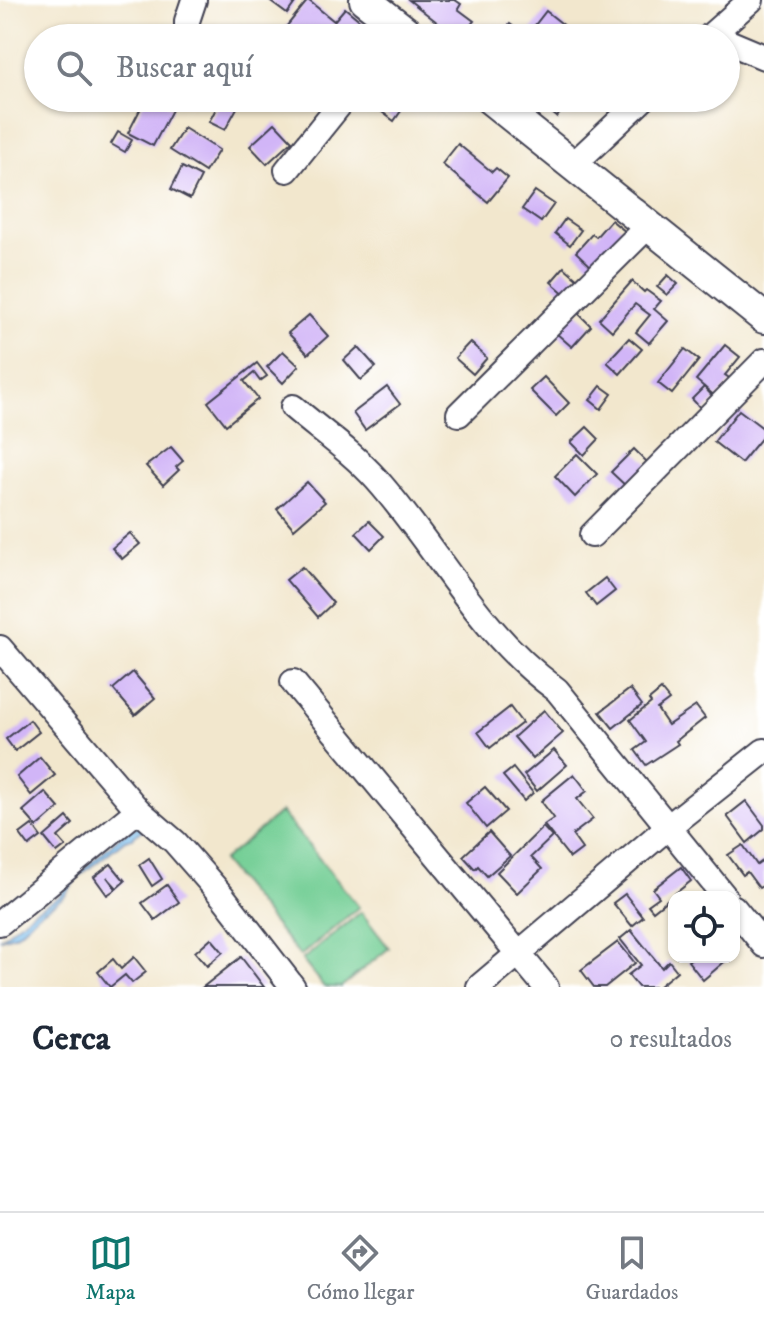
<!DOCTYPE html>
<html lang="es">
<meta charset="utf-8">
<style>
:root{--surface:#fff;--page:#f6f6f7;--text:#1f2937;--muted:#747a83;--line:#e0e1e3;--accent:#0f766e}
body{margin:0;font-family:"IM FELL DW Pica",serif;background:var(--page);color:var(--text)}
.controls{position:absolute;right:24px;bottom:24px;display:grid;overflow:hidden;border-radius:16px;box-shadow:0 2px 6px #0004}
.controls button{width:72px;height:72px;display:grid;place-items:center;padding:0;border:0;border-bottom:2px solid var(--line);background:var(--surface);color:var(--text);font:40px sans-serif}
.list{margin:0;padding:0;list-style:none}
h2{display:flex;justify-content:space-between;align-items:center;height:104px;margin:0;padding:0 32px;font-size:34px}
h2 small{font-size:26px;font-weight:400;color:var(--muted)}
.icon{flex:none;width:44px;height:44px;fill:none;stroke:currentColor;stroke-width:2;stroke-linecap:round;stroke-linejoin:round}
.map{position:relative;flex:none;width:764px;height:987px;overflow:hidden}
.search{position:absolute;background:var(--surface);box-shadow:0 2px 6px #0004;left:24px;right:24px;top:24px;height:88px;display:flex;align-items:center;gap:20px;box-sizing:border-box;padding:0 28px;border-radius:44px;color:var(--muted);font-size:30px}
.sheet{height:224px;background:var(--surface)}
nav{display:flex;justify-content:space-around;align-items:center;box-sizing:border-box;height:112px;border-top:2px solid var(--line);background:var(--surface);font-size:22px;color:var(--muted)}
nav a{display:grid;justify-items:center;gap:4px}
nav .on{color:var(--accent)}
.map>svg:first-child{display:block}
.green{fill:#75cf96;stroke:#4c7868;stroke-width:2}
.water{fill:#7abff1;stroke:#4e7096;stroke-width:2}
.building{fill:#d1b5f7}
.lines{fill:none;stroke-linecap:round;stroke-linejoin:round}
.minor-casing{stroke:#414051;stroke-width:28}
.major-casing{stroke:#414051;stroke-width:34}
.minor{stroke:#fff;stroke-width:24}
.major{stroke:#fff;stroke-width:30}
</style>
<div class="map">
<svg width="764" height="987" viewBox="0 0 764 987">
<rect width="100%" height="100%" fill="#fff"/>
<filter id="ink" filterUnits="userSpaceOnUse"><feTurbulence type="fractalNoise" baseFrequency=".0125" numOctaves="2"/><feDisplacementMap in="SourceGraphic" scale="16" xChannelSelector="R" yChannelSelector="G"/><feConvolveMatrix kernelMatrix="1 2 1 2 8 2 1 2 1" color-interpolation-filters="sRGB"/></filter>
<filter id="wash" filterUnits="userSpaceOnUse"><feTurbulence type="fractalNoise" baseFrequency=".006" numOctaves="4" result="noise"/><feDisplacementMap in="SourceGraphic" scale="32" xChannelSelector="R" yChannelSelector="G"/><feGaussianBlur stdDeviation="1.8" result="paint"/><feColorMatrix in="noise" values="0 0 0 0 0 0 0 0 0 0 0 0 0 0 0 0 0 1.4 0 .05"/><feComposite in="paint" operator="in"/></filter>
<g filter="url(#wash)">
<rect width="100%" height="100%" fill="#f2e7cd"/>
<g class="green">
<polygon points="281,812 359,907 300,956 222,861"/>
<polygon points="361,912 389,948 341,987 324,987 302,960"/>
</g>
<polygon class="water" points="141,824 144,829 132,838 125,840 77,878 64,897 38,914 17,934 0,939 34,911 60,896 71,880 121,836"/>
<g id="blocks">
<g class="building">
<polygon points="268,0 297,0 287,14"/>
<polygon points="308,0 334,21 345,8 381,38 277,38"/>
<polygon points="409,0 455,0 461,4 458,9 474,21 460,38 457,38"/>
<polygon points="546,11 566,27 557,38 525,38"/>
<polygon points="510,24 522,33 518,38 478,38 487,26 501,36"/>
<polygon points="146,98 155,98 173,108 153,146 128,133"/>
<polygon points="379,98 410,98 394,121 374,106"/>
<polygon points="539,98 571,98 557,117 537,101"/>
<polygon points="221,99 237,108 225,130 209,122"/>
<polygon points="275,123 292,141 267,164 250,146"/>
<polygon points="184,128 219,150 205,172 170,150"/>
<polygon points="118,132 132,140 125,152 111,144"/>
<polygon points="458,144 492,172 496,168 508,178 488,202 442,164"/>
<polygon points="182,167 201,177 190,199 171,189"/>
<polygon points="535,191 554,204 541,222 522,209"/>
<polygon points="565,219 581,230 570,245 555,233"/>
<polygon points="611,220 626,232 594,269 576,252 592,234 596,237"/>
<polygon points="564,267 579,280 566,295 551,282"/>
<polygon points="668,275 678,284 667,295 657,287"/>
<polygon points="632,281 644,292 646,290 661,301 654,309 668,321 649,343 636,332 650,315 635,304 612,331 599,319"/>
<polygon points="576,311 591,326 572,347 556,333"/>
<polygon points="309,315 328,336 308,354 288,333"/>
<polygon points="629,338 642,349 620,374 607,362"/>
<polygon points="470,342 487,358 473,374 455,358"/>
<polygon points="725,345 740,357 725,375 732,380 717,398 696,380"/>
<polygon points="358,347 376,367 361,380 344,360"/>
<polygon points="685,349 699,360 672,394 658,383"/>
<polygon points="283,351 299,366 283,383 267,367"/>
<polygon points="257,363 267,376 260,381 254,373 244,381 258,399 226,425 208,402"/>
<polygon points="544,377 569,403 556,416 530,390"/>
<polygon points="601,386 612,394 601,409 590,400"/>
<polygon points="387,387 400,404 365,430 353,413"/>
<polygon points="704,387 716,400 704,412 692,399"/>
<polygon points="739,410 764,429 764,435 741,463 714,442"/>
<polygon points="587,427 599,439 584,455 571,442"/>
<polygon points="171,447 183,461 176,467 179,470 163,485 146,466"/>
<polygon points="634,449 650,465 628,488 611,472"/>
<polygon points="577,454 597,474 575,497 555,476"/>
<polygon points="307,482 325,502 294,529 277,509"/>
<polygon points="369,521 384,536 371,549 356,533"/>
<polygon points="130,533 140,544 122,559 112,548"/>
<polygon points="302,567 333,603 318,617 286,580"/>
<polygon points="605,578 615,591 596,606 586,593"/>
<polygon points="133,672 155,698 135,715 113,689"/>
<polygon points="630,689 642,705 613,728 600,712"/>
<polygon points="661,690 669,700 657,709 668,725 696,706 705,718 676,741 678,744 646,765 635,750 646,742 630,720 651,703 649,700"/>
<polygon points="510,707 522,723 490,748 478,732"/>
<polygon points="544,710 563,733 533,759 514,737"/>
<polygon points="30,720 39,732 15,751 6,739"/>
<polygon points="554,750 567,765 537,791 524,775"/>
<polygon points="40,757 55,775 31,795 17,777"/>
<polygon points="513,768 533,793 524,801 503,776"/>
<polygon points="574,774 587,791 577,799 593,819 572,835 582,849 570,858 544,825 554,818 541,801"/>
<polygon points="485,787 506,811 486,828 466,803"/>
<polygon points="45,792 59,808 37,827 23,811"/>
<polygon points="746,801 764,825 764,829 747,843 727,816"/>
<polygon points="67,817 73,824 58,837 66,846 57,853 44,837"/>
<polygon points="32,825 41,837 29,846 20,834"/>
<polygon points="543,827 552,837 531,857 542,869 517,893 497,872"/>
<polygon points="489,832 510,856 487,876 478,866 475,869 463,856"/>
<polygon points="743,845 757,865 764,860 764,885 759,888 747,872 743,875 728,855"/>
<polygon points="149,858 162,879 152,886 139,865"/>
<polygon points="111,864 125,881 117,888 107,877 116,889 107,895 94,877"/>
<polygon points="681,867 691,881 653,911 648,905 659,897 653,889"/>
<polygon points="167,885 179,902 155,920 142,903"/>
<polygon points="625,894 643,917 632,926 613,903"/>
<polygon points="631,930 662,968 669,961 677,971 658,987 638,987 628,975 641,965 620,939"/>
<polygon points="211,938 223,952 207,966 195,952"/>
<polygon points="618,942 635,963 605,987 594,987 581,970"/>
<polygon points="134,957 146,972 132,983 125,975 110,987 98,972 113,959 121,969"/>
<polygon points="241,957 264,987 203,987"/>
<polygon points="693,957 730,957 703,980 688,961"/>
</g>
</g>
</g>
<g filter="url(#ink)">
<use href="#blocks" fill-opacity="0" stroke="#414051" stroke-width="2"/>
<g class="lines">
<defs>
<g id="minor">
<polyline points="187,38 187,21 194,0"/>
<polyline points="708,38 751,0"/>
<polyline points="726,41 764,57"/>
<polyline points="573,165 644,98"/>
<polyline points="287,170 345,98"/>
<path d="M293 407C321 431 352 452 377 480 440 551 477 632 557 690L725 897"/>
<polyline points="459,414 648,226"/>
<polyline points="592,535 764,361"/>
<polyline points="0,648 138,810 175,842 224,898 293,987"/>
<polyline points="293,682 546,987"/>
<polyline points="734,908 764,945"/>
<polyline points="0,923 138,810"/>
<polyline points="479,987 668,827 764,751"/>
</g>
<g id="major">
<polyline points="365,0 414,38"/>
<polyline points="489,98 764,318"/>
</g>
</defs>
<use href="#minor" class="minor-casing"/>
<use href="#major" class="major-casing"/>
<use href="#minor" class="minor"/>
<use href="#major" class="major"/>
</g>
</g>
</svg>
<div class="controls">
<button><svg class="icon" aria-label="locate" viewBox="0 0 24 24"><circle cx="12" cy="12" r="6"/><path d="M12 2v4M12 18v4M2 12h4M18 12h4"/></svg></button>
</div>
<div class="search"><svg class="icon" aria-label="search" viewBox="0 0 24 24"><circle cx="10" cy="10" r="6"/><path d="M15 15l6 6"/></svg>Buscar aquí</div>
</div>
<section class="sheet">
<h2>Cerca<small>0 resultados</small></h2>
<ul class="list">
</ul>
</section>
<nav>
<a class="on"><svg class="icon" aria-label="map" viewBox="0 0 24 24"><path d="M3 6l6-2 6 2 6-2v14l-6 2-6-2-6 2zM9 4v14M15 6v14"/></svg>Mapa</a>
<a><svg class="icon" aria-label="directions" viewBox="0 0 24 24"><path d="M12 3l9 9-9 9-9-9zM9 14v-3h6M13 9l2 2-2 2"/></svg>Cómo llegar</a>
<a><svg class="icon" aria-label="saved" viewBox="0 0 24 24"><path d="M7 4h10v16l-5-4-5 4z"/></svg>Guardados</a>
</nav>
